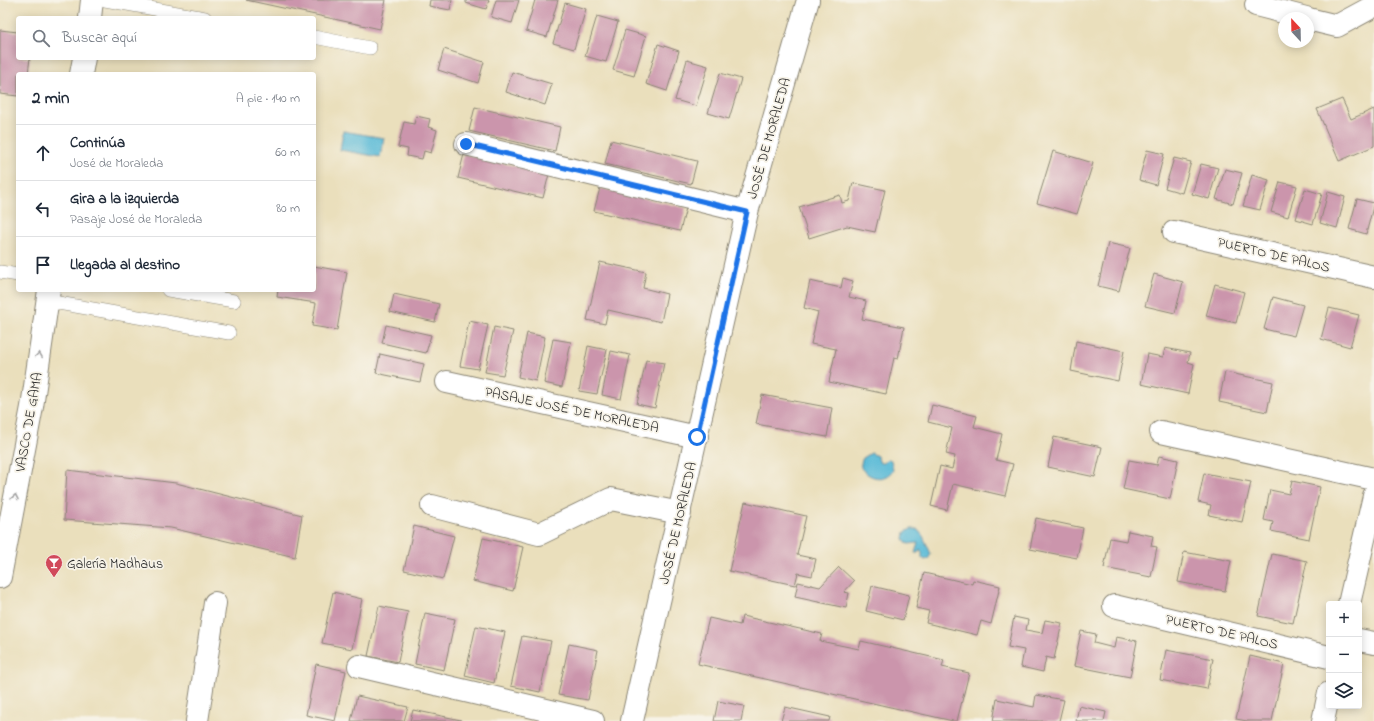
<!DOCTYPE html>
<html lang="es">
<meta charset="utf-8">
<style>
:root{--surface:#fff;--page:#f6f6f7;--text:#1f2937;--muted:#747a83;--line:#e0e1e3}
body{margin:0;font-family:"Indie Flower",sans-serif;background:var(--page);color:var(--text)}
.controls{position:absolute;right:12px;bottom:12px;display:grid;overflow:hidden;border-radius:4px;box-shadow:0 2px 10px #0003}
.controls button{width:36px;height:36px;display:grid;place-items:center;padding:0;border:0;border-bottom:1px solid var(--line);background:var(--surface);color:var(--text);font:20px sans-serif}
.compass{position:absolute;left:1278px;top:12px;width:36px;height:36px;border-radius:50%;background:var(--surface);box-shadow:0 2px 10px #0003;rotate:338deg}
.stop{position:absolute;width:12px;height:12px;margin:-9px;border:3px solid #1a73e8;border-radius:50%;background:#fff}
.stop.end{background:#1a73e8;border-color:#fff;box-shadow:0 1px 4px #0008}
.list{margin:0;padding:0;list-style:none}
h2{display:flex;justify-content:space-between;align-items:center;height:52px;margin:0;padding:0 16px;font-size:17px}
h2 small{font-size:13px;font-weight:400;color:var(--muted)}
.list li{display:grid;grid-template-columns:26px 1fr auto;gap:12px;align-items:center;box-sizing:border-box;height:56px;padding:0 16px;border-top:1px solid var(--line)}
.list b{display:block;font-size:15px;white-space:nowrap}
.list p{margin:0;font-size:13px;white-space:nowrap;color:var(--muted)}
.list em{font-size:13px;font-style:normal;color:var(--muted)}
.icon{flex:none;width:22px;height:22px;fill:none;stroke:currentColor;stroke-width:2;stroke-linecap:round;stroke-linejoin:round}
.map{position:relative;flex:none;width:1374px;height:721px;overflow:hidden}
.search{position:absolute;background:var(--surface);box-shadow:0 2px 10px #0003;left:16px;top:16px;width:300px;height:44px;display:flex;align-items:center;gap:10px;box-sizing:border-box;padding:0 14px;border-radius:4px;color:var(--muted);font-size:15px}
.panel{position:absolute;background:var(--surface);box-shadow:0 2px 10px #0003;left:16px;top:72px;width:300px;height:220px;border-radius:4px}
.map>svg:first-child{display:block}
.water{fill:#59bad7;stroke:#427281}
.building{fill:#cb95ac}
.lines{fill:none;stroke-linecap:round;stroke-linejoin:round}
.service-casing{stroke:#8a8574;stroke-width:14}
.minor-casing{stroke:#8a8574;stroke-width:24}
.service{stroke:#fff;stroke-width:13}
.minor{stroke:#fff;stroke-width:22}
.oneway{stroke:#a0a0a0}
.route{stroke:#1a73e8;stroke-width:5}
.labels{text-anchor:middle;stroke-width:3.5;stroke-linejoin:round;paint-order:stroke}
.street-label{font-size:14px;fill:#2b2b2b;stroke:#f7f3e8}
.poi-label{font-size:14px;fill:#2b2b2b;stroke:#f7f3e8;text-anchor:start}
</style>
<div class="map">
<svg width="1374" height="721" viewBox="0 0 1374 721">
<rect width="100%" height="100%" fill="#f7f3e8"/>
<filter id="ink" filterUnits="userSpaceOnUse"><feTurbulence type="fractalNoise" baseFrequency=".025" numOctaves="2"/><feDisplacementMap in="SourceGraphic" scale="8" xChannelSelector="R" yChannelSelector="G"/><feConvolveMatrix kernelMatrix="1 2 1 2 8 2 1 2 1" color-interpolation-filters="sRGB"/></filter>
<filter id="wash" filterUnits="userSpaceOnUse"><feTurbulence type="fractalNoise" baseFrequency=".012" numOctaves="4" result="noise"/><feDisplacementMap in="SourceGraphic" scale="16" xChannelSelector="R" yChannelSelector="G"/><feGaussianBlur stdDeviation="0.9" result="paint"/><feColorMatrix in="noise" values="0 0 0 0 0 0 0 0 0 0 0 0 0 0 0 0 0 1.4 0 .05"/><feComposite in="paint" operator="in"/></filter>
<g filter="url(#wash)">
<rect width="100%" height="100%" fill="#eadfbc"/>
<g class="water">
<polygon points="343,131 384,138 380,157 340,150"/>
<path d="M871 453 877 456 880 463H884L888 459 891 460 893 470C886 480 874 480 865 472 862 470 860 467 861 464 861 462 862 460 863 458Z"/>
<polygon points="911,529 917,529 923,536 931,554 928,559 925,560 922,558 922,553 920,549 918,553 915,553 918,543 908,544 904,539 905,532"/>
</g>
<g id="blocks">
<g class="building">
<polygon points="246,0 386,0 380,29"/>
<polygon points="430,0 452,0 450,10 429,6"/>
<polygon points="466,0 489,0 486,9 466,3"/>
<polygon points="496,0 519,0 512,23 491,17"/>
<polygon points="535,0 558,0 547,37 526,31"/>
<polygon points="565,3 586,9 574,49 553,43"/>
<polygon points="597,16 618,22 606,62 585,56"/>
<polygon points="0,30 18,32 18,58 30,58 28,74 18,74 18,96 0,94"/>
<polygon points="625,30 646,36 634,76 613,70"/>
<polygon points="658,44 679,51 667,91 646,84"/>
<polygon points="444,49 484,62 478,83 438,70"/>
<polygon points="687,60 708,66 696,106 675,100"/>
<polygon points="512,72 552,84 545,105 506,92"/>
<polygon points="720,73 741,79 729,119 708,113"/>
<polygon points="1342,99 1351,119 1374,109 1374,146 1339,161 1317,109"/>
<polygon points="475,107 560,127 555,151 469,131"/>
<polygon points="416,116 430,119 428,127 437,130 431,153 424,151 422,159 407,156 408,149 398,147 404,122 414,124"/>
<polygon points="611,140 697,161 691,184 605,164"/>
<polygon points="1147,150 1164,154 1156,185 1139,180"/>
<polygon points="1053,151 1093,163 1077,214 1037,203"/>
<polygon points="464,154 549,174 543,198 458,178"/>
<polygon points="1174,158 1191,162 1182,193 1165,188"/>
<polygon points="1201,164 1218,168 1209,199 1192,194"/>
<polygon points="1225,169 1242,173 1233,204 1216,199"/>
<polygon points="1252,175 1269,180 1260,210 1243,206"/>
<polygon points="1280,182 1297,186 1288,217 1271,212"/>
<polygon points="853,183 885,190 875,232 847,226 809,238 799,207 840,195 842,203 849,201"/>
<polygon points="600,188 686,208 680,231 594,211"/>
<polygon points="1305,189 1322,194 1313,224 1296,219"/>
<polygon points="1328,192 1345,197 1337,228 1320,223"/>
<polygon points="1357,199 1374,203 1366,234 1349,229"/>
<polygon points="1108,243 1130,248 1119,291 1098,286"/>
<polygon points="600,262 646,272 643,288 667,294 661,322 608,310 605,324 587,320"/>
<polygon points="314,266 347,272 337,330 312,326 316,303 277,297 278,290 314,290"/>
<polygon points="1154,274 1183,282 1175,313 1145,306"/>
<polygon points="843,278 853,281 849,297 866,301 862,319 904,327 898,359 894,358 886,394 829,382 836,349 811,344 818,312 804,308 810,281 841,288"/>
<polygon points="1215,284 1244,292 1236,323 1206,316"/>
<polygon points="394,294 439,304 435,322 390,312"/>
<polygon points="1273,297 1303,305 1294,336 1264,329"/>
<polygon points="1329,308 1359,315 1350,347 1321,339"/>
<polygon points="469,321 488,325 478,369 460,366"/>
<polygon points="386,325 431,335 426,353 382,343"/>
<polygon points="494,327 513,331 503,375 485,372"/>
<polygon points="527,333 545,337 536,381 518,377"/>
<polygon points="553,339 571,342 562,387 544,383"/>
<polygon points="1076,341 1124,351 1118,381 1071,371"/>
<polygon points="588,346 607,350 597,394 579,391"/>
<polygon points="1165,348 1190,353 1188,362 1194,364 1188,394 1141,384 1147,354 1163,357"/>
<polygon points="611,351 630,355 621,399 602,395"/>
<polygon points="380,354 424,364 420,382 376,373"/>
<polygon points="646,360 664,363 655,408 637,404"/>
<polygon points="1225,372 1273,382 1267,412 1219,402"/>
<polygon points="762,395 832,408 827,437 756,424"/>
<polygon points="932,405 977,416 974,427 1002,434 996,460 1013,464 1005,496 953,484 947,510 931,506 940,466 952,469 955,456 946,454 952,428 928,422"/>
<polygon points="1054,437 1102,447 1095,477 1048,467"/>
<polygon points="1159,456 1178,460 1170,499 1123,489 1129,460 1157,465"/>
<polygon points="67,470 176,483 302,515 295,557 171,528 64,520"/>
<polygon points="1204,473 1251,482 1242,522 1209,515 1211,505 1198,502"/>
<polygon points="1292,481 1320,487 1309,539 1271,531 1273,522 1264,520 1270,490 1289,494"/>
<polygon points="745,502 806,516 797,555 816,559 812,576 798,573 795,585 729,571"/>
<polygon points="1036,518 1083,528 1077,558 1030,549"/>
<polygon points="414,526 454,536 443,579 404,570"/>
<polygon points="1128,531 1153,536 1151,546 1157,547 1151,577 1104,568 1110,538 1126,541"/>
<polygon points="483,538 523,547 513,591 473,581"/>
<polygon points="1184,552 1231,561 1225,591 1178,582"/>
<polygon points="1272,554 1307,561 1293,623 1258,616"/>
<polygon points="839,567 854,581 844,592 849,593 846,608 795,597 798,582 820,587"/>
<polygon points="924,573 972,584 973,580 1000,586 991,624 981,621 977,635 926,623 929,611 916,608"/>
<polygon points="872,586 909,595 903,620 866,611"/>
<polygon points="333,592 362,599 352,649 322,643"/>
<polygon points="379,606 408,612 398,662 368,656"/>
<polygon points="425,613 455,619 444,670 415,664"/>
<polygon points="742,616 822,634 820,641 859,649 861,641 944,660 942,667 969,673 957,721 953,721 698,664 709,618 740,625"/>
<polygon points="1014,617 1028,620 1026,630 1042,633 1045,620 1062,623 1054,659 1046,657 1043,672 1021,667 1024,650 1008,647"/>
<polygon points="476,626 505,632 494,683 465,676"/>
<polygon points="1081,631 1096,634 1094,643 1114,648 1116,637 1137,641 1130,677 1074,666"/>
<polygon points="522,636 551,641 540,692 511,686"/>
<polygon points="569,644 598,650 588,700 558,695"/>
<polygon points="1166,650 1213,659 1207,689 1160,680"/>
<polygon points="1250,656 1284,664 1272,721 1247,721 1236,719"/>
<polygon points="316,664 346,671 335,721 306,715"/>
<polygon points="1036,695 1064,700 1059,721 993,721 997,699 1034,707"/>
<polygon points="357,696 408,707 404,721 351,721"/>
<polygon points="718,701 744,706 741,721 714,721"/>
<polygon points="1079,706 1106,712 1104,721 1076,721"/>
<polygon points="785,707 830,717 829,721 781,721"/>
<polygon points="413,710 461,720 461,721 410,721"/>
</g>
</g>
</g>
<g filter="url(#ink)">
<use href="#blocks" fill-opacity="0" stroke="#8a8574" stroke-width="1"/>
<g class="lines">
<defs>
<g id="service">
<polyline points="105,0 205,18"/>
<polyline points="314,37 370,48"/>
<polyline points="0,272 18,275"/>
<polyline points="168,290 234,301"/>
<polyline points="47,301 229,333"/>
</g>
<g id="minor">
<polyline points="1256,5 1306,18"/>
<polyline points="90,18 92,0"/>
<polyline points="1308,19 1337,26 1374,6"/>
<polyline points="81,74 84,58"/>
<polyline points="466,144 747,212"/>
<polyline points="1174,232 1374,277"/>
<polyline points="447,382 697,437"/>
<polyline points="1161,432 1374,479"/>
<polyline points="432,506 539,534 611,499 680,513"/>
<polyline points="0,577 32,407 49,290"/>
<polyline points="1349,604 1374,496"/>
<polyline points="1114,606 1329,657"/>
<polyline points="1359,640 1374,643"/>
<polyline points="359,666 593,721"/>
<polyline points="197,721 215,603"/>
<polyline points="632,721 747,212 808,0"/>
<polyline points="1323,721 1329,693"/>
</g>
</defs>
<use href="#service" class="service-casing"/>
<use href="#minor" class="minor-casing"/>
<use href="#service" class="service"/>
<use href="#minor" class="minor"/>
</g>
<defs><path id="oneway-chevron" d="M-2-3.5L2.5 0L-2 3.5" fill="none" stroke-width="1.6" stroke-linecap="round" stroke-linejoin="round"/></defs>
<g class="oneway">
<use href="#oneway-chevron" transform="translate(39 355) rotate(-82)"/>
<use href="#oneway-chevron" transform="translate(15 497) rotate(-79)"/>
</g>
</g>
<g class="lines" filter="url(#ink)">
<polyline class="route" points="466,144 747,212 697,437"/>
</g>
<defs>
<symbol id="bar-pin" viewBox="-11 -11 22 30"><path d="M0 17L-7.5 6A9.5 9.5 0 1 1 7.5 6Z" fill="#d1495b" stroke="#f7f3e8"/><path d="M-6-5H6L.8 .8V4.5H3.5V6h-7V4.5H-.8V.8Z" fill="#fff"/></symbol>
</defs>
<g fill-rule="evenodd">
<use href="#bar-pin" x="44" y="553" width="20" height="27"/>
</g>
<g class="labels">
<g class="street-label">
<text transform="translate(768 138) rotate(-74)" y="5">JOSÉ DE MORALEDA</text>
<text transform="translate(1274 254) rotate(13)" y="5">PUERTO DE PALOS</text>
<text transform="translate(572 409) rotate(12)" y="5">PASAJE JOSÉ DE MORALEDA</text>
<text transform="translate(28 422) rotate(-80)" y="5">VASCO DE GAMA</text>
<text transform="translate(677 523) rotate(-77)" y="5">JOSÉ DE MORALEDA</text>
<text transform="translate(1222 631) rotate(13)" y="5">PUERTO DE PALOS</text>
</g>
<g class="poi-label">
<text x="67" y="568">Galería Madhaus</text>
</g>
</g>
</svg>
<div class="controls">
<button>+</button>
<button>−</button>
<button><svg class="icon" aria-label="layers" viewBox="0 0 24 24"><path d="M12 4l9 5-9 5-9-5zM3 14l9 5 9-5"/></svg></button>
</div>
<svg class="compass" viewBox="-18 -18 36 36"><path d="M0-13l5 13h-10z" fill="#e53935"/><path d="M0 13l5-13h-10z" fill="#747a83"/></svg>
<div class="stop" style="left:697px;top:437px"></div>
<div class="stop end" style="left:466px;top:144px"></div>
<div class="search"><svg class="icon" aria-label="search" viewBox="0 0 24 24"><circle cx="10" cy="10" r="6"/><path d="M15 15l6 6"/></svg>Buscar aquí</div>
<section class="panel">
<h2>2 min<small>A pie · 140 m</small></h2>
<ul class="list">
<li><svg class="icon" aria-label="ahead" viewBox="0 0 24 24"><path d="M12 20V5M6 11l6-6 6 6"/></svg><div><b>Continúa</b><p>José de Moraleda</p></div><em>60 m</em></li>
<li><svg class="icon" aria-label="left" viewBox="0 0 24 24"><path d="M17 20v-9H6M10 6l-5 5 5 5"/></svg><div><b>Gira a la izquierda</b><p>Pasaje José de Moraleda</p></div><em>80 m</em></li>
<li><svg class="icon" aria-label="arrive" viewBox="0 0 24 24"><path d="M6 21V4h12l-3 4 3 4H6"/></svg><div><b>Llegada al destino</b></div></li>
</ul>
</section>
</div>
